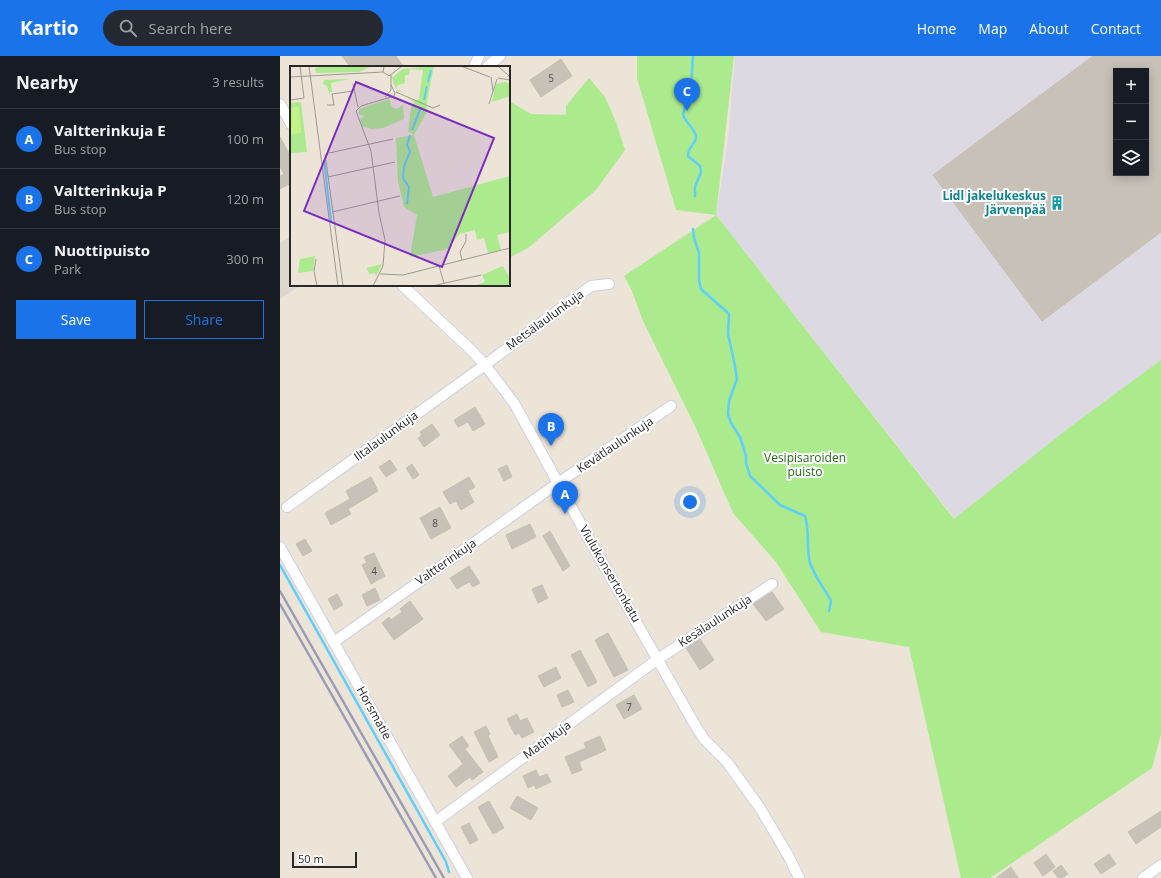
<!DOCTYPE html>
<meta charset="utf-8">
<style>
:root{--surface:#171b24;--page:#242831;--text:#f1f3f6;--muted:#9ea1a6;--line:#363941;--accent:#1a73e8}
body{margin:0;font-family:"Open Sans",sans-serif;background:var(--page);color:var(--text)}
.controls{position:absolute;right:12px;top:12px;display:grid;overflow:hidden;border-radius:0px;box-shadow:0 2px 10px #0003}
.controls button{width:36px;height:36px;display:grid;place-items:center;padding:0;border:0;border-bottom:1px solid var(--line);background:var(--surface);color:var(--text);font:20px sans-serif}
.scale{position:absolute;left:12px;bottom:10px;width:65px;box-sizing:border-box;padding-left:4px;border:2px solid #282828;border-top:0;font-size:11px;line-height:14px;white-space:nowrap;color:#282828;-webkit-text-stroke:3px #fff;paint-order:stroke}
.you{position:absolute;left:410px;top:446px;width:14px;height:14px;margin:-10px;border:3px solid #fff;border-radius:50%;background:#1a73e8;box-shadow:0 0 0 6px #1a73e833}
.badge{display:grid;place-items:center;width:26px;height:26px;border-radius:50%;background:var(--accent);color:#fff;font-size:13px;font-weight:700}
.pin{position:absolute;translate:-50% -33px;filter:drop-shadow(0 1px 2px #0008)}
.pin::after{content:'';position:absolute;top:21px;width:14px;height:12px;background:inherit;clip-path:polygon(0 0,100% 0,50% 100%)}
.list{margin:0;padding:0;list-style:none}
h2{display:flex;justify-content:space-between;align-items:center;height:52px;margin:0;padding:0 16px;font-size:17px}
h2 small{font-size:13px;font-weight:400;color:var(--muted)}
.list li{display:grid;grid-template-columns:26px 1fr auto;gap:12px;align-items:center;box-sizing:border-box;height:60px;padding:0 16px;border-top:1px solid var(--line)}
.list b{display:block;font-size:15px;white-space:nowrap}
.list p{margin:0;font-size:13px;white-space:nowrap;color:var(--muted)}
.list em{font-size:13px;font-style:normal;color:var(--muted)}
.actions{display:flex;gap:8px;padding:12px 16px}
.actions a{flex:1;padding:9px 0;border:1px solid var(--accent);border-radius:0px;text-align:center;font-size:14px;color:var(--accent)}
.actions .main{background:var(--accent);color:#fff}
.icon{flex:none;width:22px;height:22px;fill:none;stroke:currentColor;stroke-width:2;stroke-linecap:round;stroke-linejoin:round}
.map{position:relative;flex:none;width:881px;height:822px;overflow:hidden}
header{display:flex;align-items:center;gap:24px;box-sizing:border-box;height:56px;padding:0 20px;background:var(--accent);color:#fff}
header strong{font-size:19px}
nav{display:flex;gap:22px;margin-inline-start:auto;font-size:14px}
.search{width:280px;height:36px;background:var(--page);display:flex;align-items:center;gap:10px;box-sizing:border-box;padding:0 14px;border-radius:22px;color:var(--muted);font-size:15px}
main{display:flex}
aside{flex:1;background:var(--surface)}
.map>svg:first-child{display:block}
.industrial{fill:#dcd9e3;fill-rule:evenodd}
.green{fill:#abea8d}
.plaza{fill:#dcd7cf}
.lines{fill:none;stroke-linecap:round;stroke-linejoin:round}
.stream{stroke:#5ecefb;stroke-width:2.5}
.building{fill:#c7c1b8;stroke:#c7c0b1;fill-rule:evenodd}
.minor-casing{stroke:#cdd0e3;stroke-width:12}
.minor{stroke:#fff;stroke-width:10}
.rail{stroke:#9a9db5;stroke-width:2.5}
.labels{text-anchor:middle;stroke-width:4;stroke-linejoin:round;paint-order:stroke}
.number-label{font-size:10px;fill:#504e4c}
.culture-label{font-size:12px;font-weight:bold;fill:#0d838f;stroke:#fff;text-anchor:end}
.street-label{font-size:12px;fill:#282828;stroke:#fff}
.park-label{font-size:12px;fill:#226b12;stroke:#fff}
.inset-river{fill:none;stroke:#5ecefb;stroke-width:2}
.inset-road{fill:none;stroke:#9e9991;stroke-width:1}
.view{fill:#7b2cbf;fill-opacity:0.15;stroke:#7b2cbf;stroke-width:2}
.inset-edge{fill:none;stroke:#282828;stroke-width:2}
</style>
<header>
<strong>Kartio</strong>
<div class="search"><svg class="icon" aria-label="search" viewBox="0 0 24 24"><circle cx="10" cy="10" r="6"/><path d="M15 15l6 6"/></svg>Search here</div>
<nav><a>Home</a><a>Map</a><a>About</a><a>Contact</a></nav>
</header>
<main>
<aside>
<h2>Nearby<small>3 results</small></h2>
<ul class="list">
<li><span class="badge">A</span><div><b>Valtterinkuja E</b><p>Bus stop</p></div><em>100 m</em></li>
<li><span class="badge">B</span><div><b>Valtterinkuja P</b><p>Bus stop</p></div><em>120 m</em></li>
<li><span class="badge">C</span><div><b>Nuottipuisto</b><p>Park</p></div><em>300 m</em></li>
</ul>
<div class="actions"><a class="main">Save</a><a>Share</a></div>
</aside>
<div class="map">
<svg width="881" height="822" viewBox="0 0 881 822">
<rect width="100%" height="100%" fill="#ece4d7"/>
<path class="industrial" d="M455 0H881V304L790 371 675 463 436 159 448 85ZM836 15H866V117H836Z"/>
<g class="green">
<polygon points="357,0 454,0 436,159 674,463 790,371 881,304 881,678 872,712 710,822 681,822 629,591 541,576 496,506 453,457 416,372 363,265 352,235 344,220 436,159 396,154 357,22"/>
<polygon points="309,22 325,41 336,66 345,94 316,134 248,192 229,202 229,45 251,58 286,59 286,50"/>
</g>
<polygon class="plaza" points="11,180 11,229 21,229 0,243 0,187"/>
<g class="lines">
<g class="stream">
<path d="M413 0 411 32 403 58C405 67 414 71 416 80 417 87 407 92 408 100L420 110 421 116 415 131V140"/>
<path d="M413 173 414 182 419 197V224L421 233 449 258 448 278 454 305 457 323 449 345 448 358 451 367 460 381 466 400V407L470 420 496 445 500 449 525 460C530 476 526 492 530 507 535 521 544 532 551 545L549 555"/>
<polyline points="0,509 151,779 166,806 169,816"/>
</g>
</g>
<g class="building">
<polygon points="62,0 116,0 124,11 70,11"/>
<path d="M813 0H881V176L762 265 653 119ZM836 15H866V117H836Z"/>
<polygon points="281,3 292,20 261,41 250,24"/>
<polygon points="0,81 11,101 11,131 9,128 0,133 0,120 4,118 0,111"/>
<polygon points="195,351 205,368 193,375 188,366 178,371 174,364"/>
<polygon points="152,368 160,379 144,391 138,382 142,379 140,376"/>
<polygon points="110,404 117,414 106,421 99,411"/>
<polygon points="132,408 139,419 133,423 126,412"/>
<polygon points="227,409 232,421 224,425 218,413"/>
<polygon points="91,421 98,435 68,453 71,458 51,469 45,457 70,443 66,435"/>
<polygon points="189,421 195,431 188,435 194,446 181,454 176,445 170,448 163,436"/>
<polygon points="160,451 171,472 151,483 140,462"/>
<polygon points="250,468 256,481 232,493 226,479"/>
<polygon points="270,475 290,510 283,515 263,480"/>
<polygon points="25,483 32,495 23,500 16,488"/>
<polygon points="94,497 105,520 91,528 82,509 87,507 84,501"/>
<polygon points="189,510 200,527 193,531 189,526 177,533 170,522"/>
<polygon points="262,529 268,542 258,547 252,533"/>
<polygon points="95,532 100,544 87,550 82,539"/>
<polygon points="492,536 504,553 486,565 473,548"/>
<polygon points="57,538 63,549 54,554 48,543"/>
<polygon points="130,545 143,563 114,584 102,567 109,561 111,564 122,556 120,553"/>
<polygon points="328,577 348,614 334,621 315,584"/>
<polygon points="420,583 434,604 420,614 406,592"/>
<polygon points="300,594 317,626 308,631 291,599"/>
<polygon points="276,611 281,622 264,631 258,620"/>
<polygon points="288,634 294,646 282,651 277,639"/>
<polygon points="354,639 362,653 344,663 336,649"/>
<polygon points="237,658 240,665 247,662 254,676 242,682 239,677 235,679 227,663"/>
<polygon points="206,670 210,678 208,680 218,701 209,706 194,676"/>
<polygon points="182,680 189,690 185,693 203,716 192,724 190,721 176,731 168,720 183,708 169,689"/>
<polygon points="320,680 326,694 299,706 302,714 292,718 285,701 306,692 304,687"/>
<polygon points="256,714 259,721 267,718 271,726 256,733 254,729 248,732 243,720"/>
<polygon points="237,740 258,752 251,764 230,752"/>
<polygon points="209,745 224,772 213,778 198,751"/>
<polygon points="881,755 881,771 856,788 848,776"/>
<polygon points="189,767 198,784 190,788 181,771"/>
<polygon points="766,798 775,811 763,820 754,807"/>
<polygon points="829,798 836,808 821,818 814,808"/>
<polygon points="781,809 788,818 782,822 778,822 773,815"/>
<polygon points="731,811 738,822 716,822"/>
</g>
<g class="lines">
<defs>
<g id="minor">
<polyline points="194,11 199,0"/>
<polyline points="207,11 220,0"/>
<polyline points="0,48 11,68"/>
<polyline points="122,229 190,293 205,309 234,347 310,485 415,669 424,683 447,706 480,752 509,801 519,822"/>
<polyline points="7,451 205,309 296,241 311,230 329,228"/>
<polyline points="0,491 187,822"/>
<polyline points="54,586 278,427 391,350"/>
<polyline points="155,766 378,603 492,528"/>
<polyline points="863,822 881,809"/>
</g>
</defs>
<use href="#minor" class="minor-casing"/>
<use href="#minor" class="minor"/>
<g class="rail">
<polyline points="0,535 164,822"/>
<polyline points="0,548 156,822"/>
</g>
</g>
<defs>
<symbol id="building-bare" viewBox="-9 -9 18 18"><path d="M-4-6H4V6H1V3H-1V6H-4ZM-2.5-4.3h1.7v1.8h-1.7ZM.8-4.3h1.7v1.8H.8ZM-2.5-1h1.7V.8h-1.7ZM.8-1h1.7V.8H.8Z" fill="#0f9aa8" stroke="#fff" stroke-width="2.5" paint-order="stroke"/></symbol>
</defs>
<g fill-rule="evenodd">
<use href="#building-bare" x="767" y="137" width="20" height="20"/>
</g>
<g class="labels">
<g class="number-label">
<text x="271" y="26">5</text>
<text x="155" y="471">8</text>
<text x="94" y="519">4</text>
<text x="349" y="655">7</text>
</g>
<g class="culture-label">
<text x="766" y="144">Lidl jakelukeskus<tspan x="766" dy="14">Järvenpää</tspan></text>
</g>
<g class="street-label">
<text transform="translate(265 264) rotate(-36)" y="4">Metsälaulunkuja</text>
<text transform="translate(106 380) rotate(-36)" y="4">Iltalaulunkuja</text>
<text transform="translate(335 389) rotate(-34)" y="4">Kevätlaulunkuja</text>
<text transform="translate(166 506) rotate(-35)" y="4">Valtterinkuja</text>
<text transform="translate(330 518) rotate(60)" y="4">Viulukonsertonkatu</text>
<text transform="translate(435 565) rotate(-33)" y="4">Kesälaulunkuja</text>
<text transform="translate(94 657) rotate(61)" y="4">Horsmatie</text>
<text transform="translate(267 684) rotate(-36)" y="4">Matinkuja</text>
</g>
<g class="park-label">
<text x="525" y="406">Vesipisaroiden<tspan x="525" dy="14">puisto</tspan></text>
</g>
</g>
<g transform="translate(10 10)">
<rect width="220" height="220" fill="#ece4d7"/>
<path d="M34 0H82L69 6 26 7 25 2ZM144 0 136 40 145 43 136 41 138 44 124 69 143 131 220 110V166L207 169 211 184 198 187 194 172 187 174 185 164 169 168 158 183 120 191 127 149 114 141 108 116 106 72 124 69 118 65 121 42 124 36 117 32 125 35 129 33 133 4 120 3 119 9H115V17L108 19 106 22 115 28 106 23 102 12 113 3ZM60 13 41 17 42 26 39 27 37 20 33 18 34 14ZM215 16 220 18V30L202 36 206 18ZM99 33 102 41 107 43 113 39 114 53 93 62 81 63 72 60 70 53 75 50 68 48 69 43ZM11 36 17 86 0 87V68L11 66 8 41 0 42V37ZM25 190 23 205 8 207 10 193ZM92 198 86 210 85 207 79 208 77 202ZM213 200 220 213V220H184L195 216 192 209Z" fill="#abea8d"/>
<path d="M8 41 11 67 0 68V42Z" fill="#c3f287"/>
<path class="inset-river" d="M138 16 141 4M134 34 137 20M122 64 131 41M34 94 41 155M117 138 119 121 113 112 114 101 120 85 117 79 120 69"/>
<path class="inset-road" d="M19 0 48 220M94 0 93 6 99 10 112 0M171 0 200 11M208 0 220 11M0 11 93 6M201 11 203 25M208 12 220 14M63 18 68 41M106 26 143 42 150 39M95 31 101 24V9M0 34 14 32 10 0M199 38 207 13M37 39H44L42 28 63 25M39 87 103 73M35 88 53 220M38 111 105 96M42 146 110 130M26 193 24 205 27 220M172 194 170 186 176 175V168M149 200 154 217M90 208 113 209 220 182M83 220 93 200 95 174 89 147 81 85 66 45 71 40 104 30 105 27 101 19M142 220 191 209"/>
<path class="view" d="M66 16 204 72 152 201 14 145Z"/>
<rect width="220" height="220" class="inset-edge"/>
</g>
</svg>
<div class="controls">
<button>+</button>
<button>−</button>
<button><svg class="icon" aria-label="layers" viewBox="0 0 24 24"><path d="M12 4l9 5-9 5-9-5zM3 14l9 5 9-5"/></svg></button>
</div>
<div class="scale">50 m</div>
<div class="you"></div>
<div class="pin badge" style="left:285px;top:458px">A</div>
<div class="pin badge" style="left:271px;top:390px">B</div>
<div class="pin badge" style="left:407px;top:55px">C</div>
</div>
</main>
